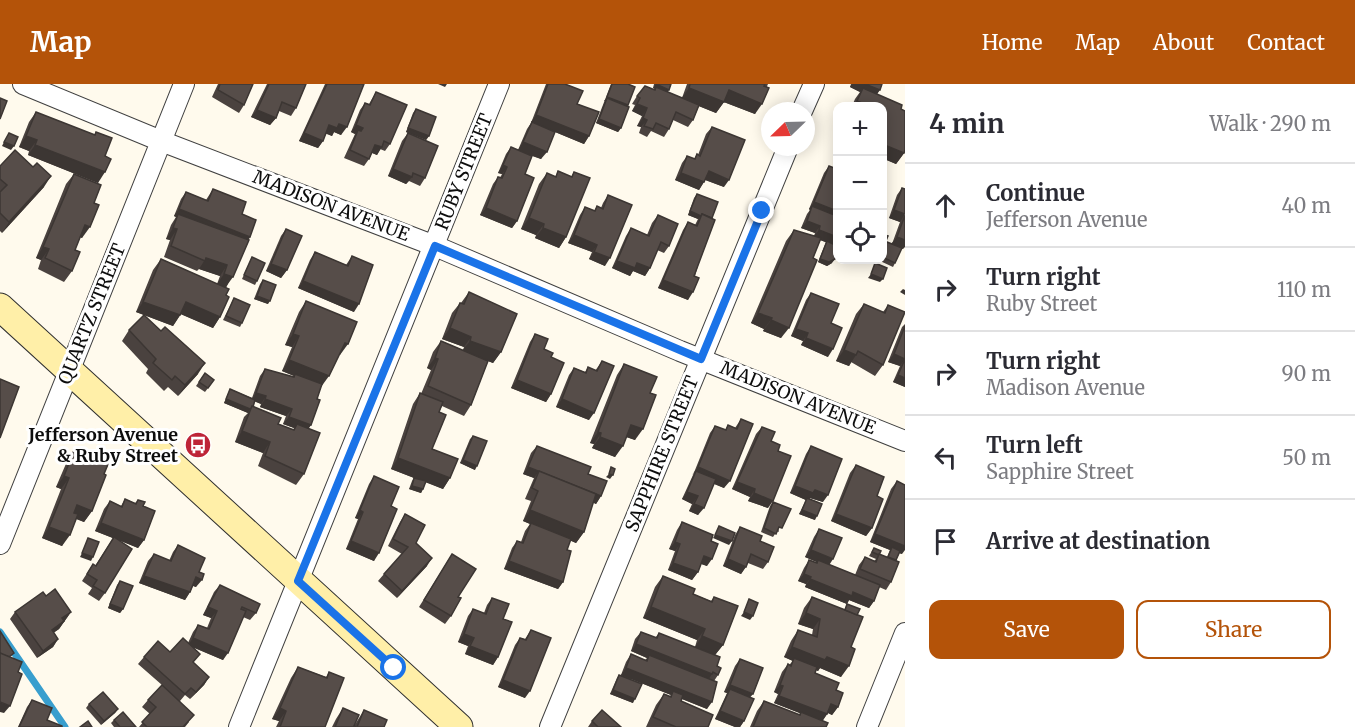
<!DOCTYPE html>
<meta charset="utf-8">
<style>
:root{--surface:#fff;--page:#f2f2f3;--text:#2b2b33;--muted:#7c7c81;--line:#e1e1e2;--accent:#b45309}
body{margin:0;font-family:Merriweather,serif;background:var(--page);color:var(--text)}
.controls{position:absolute;right:18px;top:18px;display:grid;overflow:hidden;border-radius:12px;box-shadow:0 3px 15px #0003}
.controls button{width:54px;height:54px;display:grid;place-items:center;padding:0;border:0;border-bottom:2px solid var(--line);background:var(--surface);color:var(--text);font:30px sans-serif}
.compass{position:absolute;left:761px;top:18px;width:54px;height:54px;border-radius:50%;background:var(--surface);box-shadow:0 3px 15px #0003;rotate:247deg}
.stop{position:absolute;width:18px;height:18px;margin:-14px;border:4px solid #1a73e8;border-radius:50%;background:#fff}
.stop.end{background:#1a73e8;border-color:#fff;box-shadow:0 2px 6px #0008}
.list{margin:0;padding:0;list-style:none}
h2{display:flex;justify-content:space-between;align-items:center;height:78px;margin:0;padding:0 24px;font-size:26px}
h2 small{font-size:20px;font-weight:400;color:var(--muted)}
.list li{display:grid;grid-template-columns:39px 1fr auto;gap:18px;align-items:center;box-sizing:border-box;height:84px;padding:0 24px;border-top:2px solid var(--line)}
.list b{display:block;font-size:22px;white-space:nowrap}
.list p{margin:0;font-size:20px;white-space:nowrap;color:var(--muted)}
.list em{font-size:20px;font-style:normal;color:var(--muted)}
.actions{display:flex;gap:12px;padding:18px 24px}
.actions a{flex:1;padding:14px 0;border:2px solid var(--accent);border-radius:12px;text-align:center;font-size:21px;color:var(--accent)}
.actions .main{background:var(--accent);color:#fff}
.icon{flex:none;width:33px;height:33px;fill:none;stroke:currentColor;stroke-width:2;stroke-linecap:round;stroke-linejoin:round}
.map{position:relative;flex:none;width:905px;height:643px;overflow:hidden}
header{display:flex;align-items:center;gap:36px;box-sizing:border-box;height:84px;padding:0 30px;background:var(--accent);color:#fff}
header strong{font-size:28px}
nav{display:flex;gap:33px;margin-inline-start:auto;font-size:21px}
main{display:flex}
aside{flex:1;background:var(--surface)}
.map>svg:first-child{display:block}
.lines{fill:none;stroke-linecap:round;stroke-linejoin:round}
.stream{stroke:#389ece;stroke-width:7}
.minor-casing{stroke:#404040;stroke-width:22}
.secondary-casing{stroke:#2f2f2f;stroke-width:29}
.minor{stroke:#fff;stroke-width:20}
.secondary{stroke:#ffefa8;stroke-width:27}
.wall{fill:#4a423f;fill-rule:evenodd}
.shaded-wall{fill:#3c3633}
.building{fill:#564d49;stroke:#3c3633;stroke-width:1.5}
.route{stroke:#1a73e8;stroke-width:8}
.labels{text-anchor:middle;stroke-width:6;stroke-linejoin:round;paint-order:stroke}
.street-label{font-size:18px;fill:#0d0d0d;stroke:#fff}
.poi-label{font-size:18px;font-weight:bold;fill:#0d0d0d;stroke:#fff;text-anchor:end}
</style>
<header>
<strong>Map</strong>
<nav><a>Home</a><a>Map</a><a>About</a><a>Contact</a></nav>
</header>
<main>
<div class="map">
<svg width="905" height="643" viewBox="0 0 905 643">
<rect width="100%" height="100%" fill="#fffaed"/>
<g class="lines">
<polyline class="stream" points="0,548 65,643"/>
<defs>
<g id="minor">
<polyline points="23,0 161,57 435,162 680,267 905,357"/>
<polyline points="802,27 814,0"/>
<polyline points="0,460 184,0"/>
<polyline points="239,643 499,0"/>
<polyline points="550,643 788,63"/>
<polyline points="867,643 905,549"/>
</g>
<polyline id="secondary" points="0,223 459,643"/>
</defs>
<use href="#minor" class="minor-casing"/>
<use href="#secondary" class="secondary-casing"/>
<use href="#minor" class="minor"/>
<use href="#secondary" class="secondary"/>
</g>
<g class="wall">
<polygon points="218,0 253,0 244,21 239,29 212,13"/>
<polygon points="267,0 306,0 296,24 291,32 279,27 276,34 270,41 251,33"/>
<polygon points="325,0 364,0 341,51 334,48 332,52 326,49 323,57 318,64 299,57"/>
<polygon points="546,0 565,0 577,20 589,52 584,60 555,48 541,75 532,72 525,90 517,137 512,144 480,131 493,100 498,93 500,94 502,90 498,89 506,70 511,63 518,66 527,45 531,39"/>
<polygon points="611,0 628,0 628,21 621,44 618,48 596,39"/>
<polygon points="654,0 671,0 668,8 682,14 687,0 768,0 755,30 724,18 716,29 699,22 693,36 688,43 673,36 669,45 664,53 651,47 647,53 639,49 641,43 637,42 642,32 632,27 635,21 632,20 637,12 654,6 655,5 653,4"/>
<polygon points="851,0 882,0 877,10 905,27 905,68 896,80 882,74 882,22 852,22 855,15 860,8 850,3"/>
<polygon points="376,8 390,60 385,67 380,65 377,71 372,69 369,75 364,82 344,74 355,50 351,48 360,26 365,19 369,20"/>
<polygon points="416,25 429,52 426,56 406,48 413,29"/>
<polygon points="36,28 94,51 96,48 105,72 98,99 28,71 29,67 19,63 29,38"/>
<polygon points="712,43 724,103 705,96 699,106 675,96 682,79 687,72 694,75 697,70 698,71 706,50"/>
<polygon points="408,49 425,94 420,102 409,97 406,100 388,92 402,57"/>
<polygon points="0,82 44,103 2,149 0,147"/>
<polygon points="829,82 832,179 827,182 818,178 826,158 820,156 781,254 763,247 764,245 751,239 786,157 794,146 814,152 815,149 801,144 807,130 810,126 809,125 824,89"/>
<polygon points="558,87 571,93 574,88 566,153 559,164 535,154 536,151 521,145 539,100 547,89 555,93"/>
<polygon points="74,90 94,119 82,154 80,153 75,166 72,187 64,198 38,185 41,176 36,174 66,100"/>
<polygon points="902,104 905,105 903,165 900,164 895,179 893,183 878,176 882,176 882,166 887,158 892,160 900,138 889,134 897,111"/>
<polygon points="213,105 242,130 250,153 226,204 226,211 220,233 213,244 181,230 173,242 144,231 198,290 178,312 168,303 164,307 146,289 148,285 122,257 129,246 144,231 136,228 153,186 161,175 217,200 220,192 199,185 197,187 164,173 170,156 166,155 171,141 176,133 174,132 181,115 186,108 206,116"/>
<polygon points="697,110 712,134 688,216 658,204 683,146 688,138 695,141 698,135 688,131 694,114"/>
<polygon points="608,111 605,182 589,175 592,168 568,159 580,131 585,123 594,127 597,122 601,124 603,119"/>
<polygon points="658,131 669,162 664,169 657,166 650,184 645,192 633,187 630,192 612,184 626,152 631,144 647,151 652,139"/>
<polygon points="286,145 287,186 281,194 266,187 281,152"/>
<polygon points="315,168 346,181 352,172 354,228 298,204 310,176"/>
<polygon points="252,173 257,197 255,201 242,195"/>
<polygon points="263,196 268,220 254,215 260,200"/>
<polygon points="469,208 501,268 493,279 488,277 471,321 464,332 442,322 439,328 432,365 450,394 443,405 426,398 423,405 421,409 409,405 412,397 414,394 391,385 413,320 420,309 421,310 431,286 427,284 433,268 441,257 463,266 464,263 442,255 452,229 460,219 461,219"/>
<polygon points="811,209 828,273 801,261 803,257 791,252 806,216"/>
<polygon points="234,214 242,239 240,243 223,236"/>
<path d="M306 217 340 271 339 270 321 303 317 315 311 341 308 345 304 390 296 401 258 382 263 369 235 358 244 333 248 329 224 319 230 305 252 314 260 292 265 285 293 293 294 292 282 287 292 263 285 261 299 228ZM255 317 261 320 260 323 286 332 283 340 294 344 293 346 278 340 253 323Z"/>
<polygon points="864,220 883,228 888,221 883,281 875,292 851,278 849,282 836,277 856,230"/>
<polygon points="905,240 905,303 893,298 900,282 888,278 902,243"/>
<polygon points="535,250 544,265 551,273 551,310 546,318 511,304 530,258"/>
<polygon points="602,277 589,336 556,323 569,291 574,284 585,288 588,283 595,287"/>
<polygon points="624,280 650,309 635,356 626,353 615,373 592,364 594,360 590,359 617,291"/>
<polygon points="205,289 214,296 205,308 196,302"/>
<polygon points="741,335 724,404 714,400 698,431 689,427 692,420 682,415 693,391 710,349 715,342 725,346 728,341 735,344"/>
<polygon points="762,343 778,367 768,424 748,417 750,413 732,405 756,350"/>
<polygon points="473,352 475,386 460,379 470,355"/>
<polygon points="537,362 588,390 601,412 596,420 593,418 584,448 576,459 570,456 567,466 563,498 558,505 504,485 512,464 517,457 521,458 525,447 530,440 523,437 531,417 525,415 534,394 523,390 531,369"/>
<polygon points="811,362 823,418 810,414 809,415 815,436 799,430 806,416 790,409 806,370"/>
<polygon points="75,364 104,390 92,427 84,438 76,435 62,462 42,454 61,405 56,403 68,375"/>
<polygon points="856,381 877,412 872,444 866,452 831,437 850,389"/>
<polygon points="374,392 391,422 374,477 346,465 358,435 355,434 369,400"/>
<polygon points="897,397 902,470 899,469 896,477 891,498 886,506 879,503 874,517 869,524 849,516 847,520 805,503 806,500 798,497 804,484 809,476 817,479 817,478 805,473 814,453 819,445 829,481 855,491 859,481 865,473 874,477 876,475 869,472 874,464 879,470 887,473 890,466 870,458 891,405"/>
<polygon points="125,415 135,419 138,416 143,422 144,456 138,464 117,455 105,509 99,517 88,510 92,504 82,497 93,480 95,482 113,454 95,447 104,425 110,417 121,422"/>
<polygon points="773,418 779,448 777,447 773,453 761,448 770,422"/>
<polygon points="405,430 416,459 427,482 397,514 378,497 384,490 402,470 388,462 400,438"/>
<polygon points="682,438 711,457 707,482 701,480 698,488 692,496 668,486 675,467 669,465 677,446"/>
<polygon points="740,443 760,457 768,478 763,485 748,479 741,490 723,482 735,451"/>
<polygon points="178,461 199,488 196,503 193,502 190,508 185,516 139,499 148,477 154,470 169,477 173,468"/>
<polygon points="452,470 458,513 451,532 445,540 419,523"/>
<polygon points="663,492 693,510 711,517 714,513 723,561 715,571 695,563 697,556 643,534 655,503"/>
<polygon points="120,497 123,525 120,529 108,524 117,501"/>
<polygon points="220,501 256,529 250,536 243,533 223,576 192,563 193,579 209,593 204,601 190,615 185,611 180,617 189,638 185,643 139,643 150,630 142,623 148,616 162,601 138,580 144,573 170,568 188,559 193,548 198,541 207,544 211,534 203,531 214,508"/>
<polygon points="46,512 71,528 59,545 53,549 58,555 53,563 37,574 10,535 15,528"/>
<polygon points="812,513 844,526 847,520 857,531 851,563 841,593 820,584 818,587 816,586 815,589 836,606 838,623 832,631 828,629 822,637 826,643 750,643 757,627 764,617 799,631 800,629 774,619 778,610 774,608 782,588 788,580 789,581 793,577 784,573 791,557 798,546 812,551 813,545 798,540 804,524"/>
<polygon points="492,514 503,535 498,573 493,581 465,570 468,562 458,558 468,532 473,525 484,529 487,521"/>
<polygon points="531,546 525,614 498,603 515,561 520,554 525,555"/>
<polygon points="641,548 655,554 659,549 717,582 718,591 714,597 707,625 682,615 681,617 708,643 646,643 656,621 664,610 670,612 671,611 631,595 633,619 610,610 617,594 619,591 621,591 626,578 631,570 645,576 647,574 631,567 635,555"/>
<polygon points="740,575 750,613 744,637 740,643 735,643 715,635 727,609 724,608 735,582"/>
<polygon points="298,583 326,593 329,588 325,643 276,643 279,637 272,635 291,594"/>
<polygon points="32,616 47,636 62,643 18,643 27,623"/>
<polygon points="89,620 118,625 115,629 101,641 86,624"/>
<polygon points="343,624 354,642 364,626 384,643 332,643 336,635"/>
<polygon points="114,636 136,643 114,643 111,639"/>
<polygon points="592,637 621,643 588,643"/>
</g>
<g class="shaded-wall">
<polygon points="438,0 447,0 445,3"/>
<polygon points="656,0 669,6 666,9 656,3 655,5 653,4"/>
<polygon points="852,0 865,0 880,6 875,13 863,4 860,8 850,3"/>
<polygon points="689,4 724,18 716,29 681,15"/>
<polygon points="729,6 762,20 755,30 721,17"/>
<polygon points="607,13 628,21 625,25 607,14 605,17 604,17"/>
<polygon points="857,17 869,22 853,22"/>
<polygon points="637,20 647,24 642,32 632,27"/>
<polygon points="257,26 276,34 270,41 251,33"/>
<polygon points="536,31 589,52 584,60 531,38"/>
<polygon points="643,34 647,36 641,43 637,42"/>
<polygon points="599,35 621,44 618,48 596,39"/>
<polygon points="339,40 347,43 341,51 334,48 332,52 324,49 329,41"/>
<polygon points="356,41 363,44 357,51 358,46 355,50 351,48"/>
<polygon points="408,44 429,52 426,56 406,48"/>
<polygon points="304,49 323,57 318,64 299,57"/>
<polygon points="26,52 37,56 29,67 19,63"/>
<polygon points="4,58 14,62 11,66 2,62"/>
<polygon points="523,58 547,68 541,75 518,66"/>
<polygon points="882,60 904,69 896,80 882,74"/>
<polygon points="35,61 105,88 98,99 28,71"/>
<polygon points="375,61 382,63 377,71 370,68"/>
<polygon points="503,81 507,83 502,90 498,89"/>
<polygon points="393,85 412,93 406,100 388,92"/>
<polygon points="709,87 729,96 724,103 703,95"/>
<polygon points="681,89 704,98 699,106 675,96"/>
<polygon points="51,92 44,103 2,149 9,138"/>
<polygon points="814,118 837,127 837,137 812,122 810,126 809,125"/>
<polygon points="486,124 517,137 512,144 480,131"/>
<polygon points="179,125 250,153 244,160 178,130 176,133 174,132"/>
<polygon points="894,126 905,130 900,138 889,134"/>
<polygon points="690,127 701,132 698,135 688,131"/>
<polygon points="529,134 544,140 536,151 521,145"/>
<polygon points="807,137 820,142 815,149 801,144"/>
<polygon points="85,141 90,143 82,154 78,152"/>
<polygon points="173,144 177,145 170,156 166,155"/>
<polygon points="543,144 566,153 559,164 535,154"/>
<polygon points="819,146 837,153 837,163 813,153"/>
<polygon points="574,151 597,161 592,168 568,159"/>
<polygon points="897,153 905,156 905,163 903,165 891,160"/>
<polygon points="43,163 49,165 41,176 36,174"/>
<polygon points="594,168 610,174 605,182 589,175"/>
<polygon points="206,174 227,181 220,192 199,185"/>
<polygon points="820,175 835,175 832,179 827,182 818,178"/>
<polygon points="617,177 637,179 650,184 645,192 633,187 630,192 612,184"/>
<polygon points="271,180 287,186 281,194 266,187"/>
<polygon points="224,190 233,193 225,204 217,200"/>
<polygon points="871,190 883,195 880,198 868,194"/>
<polygon points="663,196 693,208 688,216 658,204"/>
<polygon points="303,197 359,220 354,228 298,204"/>
<polygon points="903,205 905,206 905,211 900,208"/>
<polygon points="257,212 270,217 268,220 254,215"/>
<polygon points="143,218 180,231 173,242 136,228"/>
<polygon points="186,218 220,233 213,244 178,229"/>
<polygon points="758,229 772,234 764,245 751,239"/>
<polygon points="771,236 789,244 781,254 763,247"/>
<polygon points="450,244 471,253 464,263 442,255"/>
<polygon points="796,245 808,249 803,257 791,252"/>
<polygon points="293,250 299,252 292,263 285,261"/>
<polygon points="806,254 833,265 828,273 801,261"/>
<polygon points="470,257 501,268 493,279 462,267"/>
<polygon points="345,259 348,260 340,271 337,269"/>
<polygon points="844,266 856,271 849,282 836,277"/>
<polygon points="894,270 905,275 900,282 888,278"/>
<polygon points="435,274 438,275 431,286 427,284"/>
<polygon points="289,276 329,292 321,303 282,287"/>
<polygon points="205,279 198,290 178,312 185,301"/>
<polygon points="898,291 905,294 905,303 893,298"/>
<polygon points="517,296 551,310 546,318 511,304"/>
<polygon points="256,309 266,312 261,320 251,316"/>
<polygon points="226,315 250,325 248,329 224,319"/>
<polygon points="265,315 292,325 286,332 260,323"/>
<polygon points="562,315 594,329 589,336 556,323"/>
<polygon points="289,333 311,341 306,348 297,340 294,344 283,340"/>
<polygon points="631,341 643,345 635,356 624,352"/>
<polygon points="242,347 270,358 263,369 235,358"/>
<polygon points="598,348 601,349 594,360 590,359"/>
<polygon points="600,353 623,362 615,373 592,364"/>
<polygon points="398,374 450,394 443,405 391,385"/>
<polygon points="463,376 477,382 475,386 460,379"/>
<polygon points="528,383 539,387 534,394 523,390"/>
<polygon points="698,383 730,397 724,404 694,391 696,387 692,391"/>
<polygon points="539,387 601,412 596,420 536,395"/>
<polygon points="609,390 613,391 610,395 606,393"/>
<polygon points="64,392 69,394 61,405 56,403"/>
<polygon points="737,398 755,405 750,413 732,405"/>
<polygon points="412,402 423,405 421,409 409,405"/>
<polygon points="795,402 815,406 828,411 823,418 810,414 808,417 790,409"/>
<polygon points="687,408 698,412 692,420 682,415"/>
<polygon points="754,409 773,417 768,424 748,417"/>
<polygon points="694,420 704,424 698,431 689,427"/>
<polygon points="77,421 92,427 84,438 70,432"/>
<polygon points="360,426 363,428 358,435 355,434"/>
<polygon points="530,426 584,448 576,459 523,437"/>
<polygon points="802,426 817,432 815,436 799,430"/>
<polygon points="836,430 872,444 866,452 831,437"/>
<polygon points="101,439 144,456 138,464 95,447"/>
<polygon points="49,443 70,451 62,462 42,454"/>
<polygon points="875,450 905,462 905,466 902,470 891,466 892,463 890,466 870,458"/>
<polygon points="715,451 732,457 729,461 713,454"/>
<polygon points="351,457 379,469 374,477 346,465"/>
<polygon points="675,458 680,460 675,467 669,465"/>
<polygon points="811,466 833,475 828,483 805,473"/>
<polygon points="82,469 93,473 91,477 80,473"/>
<polygon points="704,472 712,475 707,482 699,479"/>
<polygon points="432,474 427,482 397,514 402,507"/>
<polygon points="728,475 746,483 741,490 723,482"/>
<polygon points="509,477 563,498 558,505 504,485"/>
<polygon points="673,479 698,488 692,496 668,486"/>
<polygon points="804,490 811,493 806,500 798,497"/>
<polygon points="144,492 190,508 185,516 139,499"/>
<polygon points="196,493 202,496 196,503 191,501"/>
<polygon points="810,495 853,508 874,517 869,524 849,516 847,520 805,503"/>
<polygon points="110,520 123,525 120,529 108,524"/>
<polygon points="208,523 217,527 211,534 203,531"/>
<polygon points="651,523 705,545 697,556 643,534"/>
<polygon points="71,528 59,545 46,554 62,534"/>
<polygon points="744,528 753,532 750,536 741,532"/>
<polygon points="806,529 820,535 813,545 798,540"/>
<polygon points="464,550 474,554 468,562 458,558"/>
<polygon points="702,552 723,561 715,571 695,563"/>
<polygon points="193,554 228,569 223,576 188,561"/>
<polygon points="58,555 53,563 37,574 43,567"/>
<polygon points="636,560 712,590 707,598 649,571 647,574 631,567"/>
<polygon points="470,562 498,573 493,581 465,570"/>
<polygon points="792,563 827,573 849,582 841,593 820,584 818,587 793,577 794,574 793,577 784,573"/>
<polygon points="626,584 712,618 707,625 672,611 673,607 671,611 621,591"/>
<polygon points="209,593 204,601 190,615 196,608"/>
<polygon points="503,596 530,607 525,614 498,603"/>
<polygon points="730,601 753,610 747,617 730,605 727,609 724,608"/>
<polygon points="780,601 783,602 778,610 774,608"/>
<polygon points="613,606 635,615 633,619 610,610"/>
<polygon points="779,612 827,630 822,638 774,619"/>
<polygon points="0,618 10,622 4,629 0,628"/>
<polygon points="831,620 838,623 832,631 826,628"/>
<polygon points="280,624 286,627 279,637 272,635"/>
<polygon points="118,625 115,629 101,641 104,637"/>
<polygon points="720,627 744,637 740,643 735,643 715,635"/>
</g>
<g class="building">
<polygon points="220,0 253,0 244,21 218,6"/>
<polygon points="269,0 306,0 296,24 282,18 276,34 257,26"/>
<polygon points="327,0 364,0 347,43 339,40 337,44 329,41 323,57 304,49"/>
<polygon points="548,0 565,0 583,7 577,20 599,28 589,52 536,31"/>
<polygon points="612,0 628,0 635,3 628,21 607,13"/>
<polygon points="656,0 671,0 669,6"/>
<polygon points="690,0 765,0 764,2 769,4 762,20 729,6 724,18 689,4"/>
<polygon points="865,0 882,0 880,6"/>
<polygon points="645,2 655,6 656,3 699,21 693,36 676,28 669,45 656,39 653,45 644,42 647,36 643,34 647,24 637,20 640,14 637,12"/>
<polygon points="863,4 902,21 901,25 905,27 905,66 904,69 882,60 882,22 869,22 857,17"/>
<polygon points="376,8 407,21 390,60 384,57 382,63 375,61 369,75 350,66 358,46 361,47 363,44 356,41 365,19 370,21"/>
<polygon points="0,14 7,17 0,35"/>
<polygon points="607,14 629,23 621,44 599,35"/>
<polygon points="416,25 436,33 429,52 408,44"/>
<polygon points="36,28 95,51 96,48 112,54 105,72 111,75 105,88 35,61 37,56 26,52"/>
<polygon points="532,38 555,48 547,68 523,58"/>
<polygon points="712,43 745,56 729,96 709,87 704,98 681,89 687,72 695,75 697,70 700,72"/>
<polygon points="9,49 18,53 14,62 4,58"/>
<polygon points="408,49 438,62 425,94 413,89 412,93 393,85"/>
<polygon points="511,63 532,72 525,90 534,94 517,137 486,124 498,93 502,94 507,83 503,81"/>
<polygon points="15,66 33,83 37,79 51,92 9,138 0,129 0,108 7,101 0,95 0,82"/>
<polygon points="829,82 837,85 837,127 814,118"/>
<polygon points="558,87 572,93 574,88 590,94 566,153 543,144 544,140 529,134 547,89 556,93"/>
<polygon points="74,90 101,101 94,119 99,121 90,143 85,141 75,166 80,168 72,187 45,174 49,165 43,163"/>
<polygon points="902,104 905,105 905,130 894,126"/>
<polygon points="213,105 246,118 242,130 256,136 250,153 179,125 186,108 208,117"/>
<polygon points="697,110 718,118 712,134 702,130 701,132 690,127"/>
<polygon points="608,111 632,121 610,174 594,168 597,161 574,151 585,123 595,127 597,122 603,125"/>
<polygon points="812,122 837,132 837,153 819,146 820,142 807,137"/>
<polygon points="178,130 249,156 233,193 224,190 227,181 206,174 205,177 171,162 177,145 173,144"/>
<polygon points="702,130 715,136 694,192 699,194 693,208 663,196 688,138 697,142"/>
<polygon points="658,131 678,140 669,162 661,158 650,184 637,179 635,184 617,177 631,144 649,152"/>
<polygon points="905,131 905,156 897,153"/>
<polygon points="286,145 302,152 287,186 271,180"/>
<polygon points="794,146 821,154 813,174 817,176 789,244 771,236 772,234 758,229"/>
<polygon points="882,150 888,152 882,166"/>
<polygon points="827,157 837,162 837,169 835,175 829,178 820,175"/>
<polygon points="887,158 902,164 895,179 882,173 882,168"/>
<polygon points="315,168 348,182 352,172 373,181 359,220 303,197"/>
<polygon points="252,173 265,179 257,197 244,191"/>
<polygon points="161,175 229,205 226,211 229,213 220,233 186,218 180,231 143,218"/>
<polygon points="875,179 887,184 883,195 871,190"/>
<polygon points="263,196 276,201 270,217 257,212"/>
<polygon points="469,208 517,230 501,268 470,257 471,253 450,244 460,219 464,220"/>
<polygon points="811,209 839,220 831,239 842,244 833,265 806,254 808,249 796,245"/>
<polygon points="234,214 250,221 242,239 226,232"/>
<polygon points="306,217 357,238 348,260 345,259 329,292 289,276 299,252 293,250"/>
<polygon points="864,220 885,229 888,221 905,228 883,281 858,267 856,271 844,266"/>
<polygon points="144,231 161,247 165,243 205,279 185,301 175,292 172,296 153,279 156,275 129,246"/>
<polygon points="905,242 905,275 894,270"/>
<polygon points="535,250 548,255 544,265 553,269 551,273 564,279 551,310 517,296"/>
<polygon points="441,257 488,277 471,321 428,302 438,275 435,274"/>
<polygon points="905,275 905,294 898,291"/>
<polygon points="602,277 614,282 594,329 562,315 574,284 586,289 588,283 597,287"/>
<polygon points="624,280 657,293 650,309 656,311 643,345 631,341 623,362 600,353 601,349 598,348"/>
<polygon points="265,285 294,293 295,290 322,300 317,315 320,316 311,341 289,333 292,325 265,315 266,312 256,309"/>
<polygon points="205,289 214,296 208,304 199,298"/>
<polygon points="0,295 19,303 0,354"/>
<polygon points="230,305 255,316 253,323 250,325 226,315"/>
<polygon points="420,309 443,318 439,328 446,331 432,365 458,375 450,394 398,374"/>
<polygon points="252,322 281,334 278,340 294,346 297,340 320,349 304,390 265,372 270,358 242,347"/>
<polygon points="741,335 753,340 730,397 698,383 715,342 726,346 728,341 737,345"/>
<polygon points="762,343 775,348 771,357 780,361 778,367 791,372 773,417 754,409 755,405 737,398"/>
<polygon points="473,352 487,357 477,382 463,376"/>
<polygon points="537,362 591,383 588,390 607,397 601,412 528,383"/>
<polygon points="811,362 842,375 828,411 815,406 813,409 795,402"/>
<polygon points="75,364 109,378 104,390 106,391 92,427 77,421 74,429 78,430 70,451 49,443 69,394 64,392"/>
<polygon points="856,381 884,393 877,412 883,415 872,444 836,430"/>
<polygon points="611,383 615,385 613,391 609,390"/>
<polygon points="539,387 596,410 584,448 530,426 538,407 532,404"/>
<polygon points="696,387 716,395 704,424 694,420 698,412 687,408"/>
<polygon points="374,392 399,403 391,422 397,425 379,469 351,457 363,428 360,426"/>
<polygon points="414,394 426,397 423,405 412,402"/>
<polygon points="897,397 905,401 905,462 875,450"/>
<polygon points="807,414 822,420 817,432 802,426"/>
<polygon points="125,415 136,420 138,416 145,418 143,422 155,427 144,456 101,439 110,417 122,423"/>
<polygon points="773,418 791,425 782,444 779,443 776,450 764,444"/>
<polygon points="405,430 425,441 416,459 432,474 402,507 384,490 408,463 393,455"/>
<polygon points="682,438 713,451 711,457 718,460 712,475 704,472 698,488 673,479 680,460 675,458"/>
<polygon points="531,439 571,455 567,466 571,467 563,498 509,477 517,457 523,459"/>
<polygon points="719,442 735,449 732,457 715,451"/>
<polygon points="740,443 762,452 760,457 774,463 768,478 751,470 746,483 728,475"/>
<polygon points="819,445 842,454 833,475 811,466"/>
<polygon points="114,453 132,465 105,509 93,502 97,496 87,490 93,480 96,482"/>
<polygon points="88,454 99,458 93,473 82,469"/>
<polygon points="178,461 205,474 199,488 204,490 202,496 196,493 190,508 144,492 154,470 171,477"/>
<polygon points="892,463 900,467 896,476 888,473"/>
<polygon points="874,464 881,467 879,471 872,468"/>
<polygon points="452,470 476,485 458,513 461,514 451,532 424,516"/>
<polygon points="879,470 899,478 891,498 860,485 865,473 876,478"/>
<polygon points="809,476 817,479 818,476 880,501 874,517 853,508 852,512 810,495 811,493 804,490"/>
<polygon points="663,492 695,505 693,510 712,518 714,513 738,522 723,561 702,552 705,545 651,523"/>
<polygon points="120,497 133,502 123,525 110,520"/>
<polygon points="220,501 260,520 256,529 242,523 241,525 246,527 228,569 193,554 198,541 209,545 217,527 208,523"/>
<polygon points="55,505 71,528 62,534 64,537 52,546 58,555 43,567 15,528 43,508 46,512"/>
<polygon points="812,513 863,533 851,563 855,565 849,582 827,573 825,576 792,563 798,546 817,553 820,535 806,529"/>
<polygon points="492,514 509,520 503,535 512,538 498,573 470,562 474,554 464,550 473,525 486,530"/>
<polygon points="749,515 758,519 753,532 744,528"/>
<polygon points="847,520 860,525 857,531 845,526"/>
<polygon points="531,546 551,554 530,607 503,596 520,554 526,556"/>
<polygon points="0,547 14,569 9,573 1,570 0,568"/>
<polygon points="641,548 657,554 659,549 720,573 717,582 721,584 718,591 713,588 712,590 636,560"/>
<polygon points="183,554 200,570 193,578 209,593 196,608 191,604 185,610 144,573 158,557 170,568"/>
<polygon points="0,569 22,578 18,588 22,590 10,622 0,618"/>
<polygon points="631,570 647,577 649,571 717,598 712,618 626,584"/>
<polygon points="794,574 817,583 815,589 839,599 836,606 843,609 838,623 831,620 827,630 779,612 783,602 780,601 788,580 791,582"/>
<polygon points="740,575 763,584 753,610 730,601"/>
<polygon points="298,583 327,594 329,588 344,594 325,643 280,643 286,627 280,624"/>
<polygon points="619,591 642,600 635,615 613,606"/>
<polygon points="162,601 194,631 183,643 147,643 142,638 156,623 148,616"/>
<polygon points="730,605 754,615 744,637 720,627"/>
<polygon points="673,607 683,611 681,617 713,631 708,643 676,643 653,633 664,610 671,613"/>
<polygon points="103,608 118,625 104,637 89,620"/>
<polygon points="32,616 52,624 47,636 62,642 62,643 19,643"/>
<polygon points="764,617 800,631 801,628 828,639 826,643 753,643"/>
<polygon points="343,624 359,631 354,642 356,643 335,643"/>
<polygon points="364,626 387,636 384,643 357,643"/>
<polygon points="602,626 621,643 598,643 592,637"/>
<polygon points="123,628 136,643 120,643 114,636"/>
<polygon points="88,637 92,643 80,643"/>
</g>
<g class="lines">
<polyline class="route" points="394,584 298,497 435,162 701,275 762,127"/>
</g>
<defs>
<symbol id="bus-disc" viewBox="-11 -11 22 22"><circle r="9.5" fill="#be2437" stroke="#fff"/><path d="M-5-6H5V4H4V6H2V4H-2V6H-4V4H-5ZM-3.5-4V0h7V-4ZM-3.5 1.2v1.5H-2V1.2ZM2 1.2v1.5H3.5V1.2Z" fill="#fff"/></symbol>
</defs>
<g fill-rule="evenodd">
<use href="#bus-disc" x="183" y="346" width="30" height="30"/>
</g>
<g class="labels">
<g class="street-label">
<text transform="translate(464 88) rotate(-68)" y="6">RUBY STREET</text>
<text transform="translate(331 122) rotate(21)" y="6">MADISON AVENUE</text>
<text transform="translate(92 230) rotate(-68)" y="6">QUARTZ STREET</text>
<text transform="translate(798 314) rotate(22)" y="6">MADISON AVENUE</text>
<text transform="translate(662 370) rotate(-68)" y="6">SAPPHIRE STREET</text>
</g>
<g class="poi-label">
<text x="178" y="357">Jefferson Avenue<tspan x="178" dy="21">&amp; Ruby Street</tspan></text>
</g>
</g>
</svg>
<div class="controls">
<button>+</button>
<button>−</button>
<button><svg class="icon" aria-label="locate" viewBox="0 0 24 24"><circle cx="12" cy="12" r="6"/><path d="M12 2v4M12 18v4M2 12h4M18 12h4"/></svg></button>
</div>
<svg class="compass" viewBox="-18 -18 36 36"><path d="M0-13l5 13h-10z" fill="#e53935"/><path d="M0 13l5-13h-10z" fill="#7c7c81"/></svg>
<div class="stop" style="left:394px;top:584px"></div>
<div class="stop end" style="left:762px;top:127px"></div>
</div>
<aside>
<h2>4 min<small>Walk · 290 m</small></h2>
<ul class="list">
<li><svg class="icon" aria-label="ahead" viewBox="0 0 24 24"><path d="M12 20V5M6 11l6-6 6 6"/></svg><div><b>Continue</b><p>Jefferson Avenue</p></div><em>40 m</em></li>
<li><svg class="icon" aria-label="right" viewBox="0 0 24 24"><path d="M7 20v-9h11M14 6l5 5-5 5"/></svg><div><b>Turn right</b><p>Ruby Street</p></div><em>110 m</em></li>
<li><svg class="icon" aria-label="right" viewBox="0 0 24 24"><path d="M7 20v-9h11M14 6l5 5-5 5"/></svg><div><b>Turn right</b><p>Madison Avenue</p></div><em>90 m</em></li>
<li><svg class="icon" aria-label="left" viewBox="0 0 24 24"><path d="M17 20v-9H6M10 6l-5 5 5 5"/></svg><div><b>Turn left</b><p>Sapphire Street</p></div><em>50 m</em></li>
<li><svg class="icon" aria-label="arrive" viewBox="0 0 24 24"><path d="M6 21V4h12l-3 4 3 4H6"/></svg><div><b>Arrive at destination</b></div></li>
</ul>
<div class="actions"><a class="main">Save</a><a>Share</a></div>
</aside>
</main>
